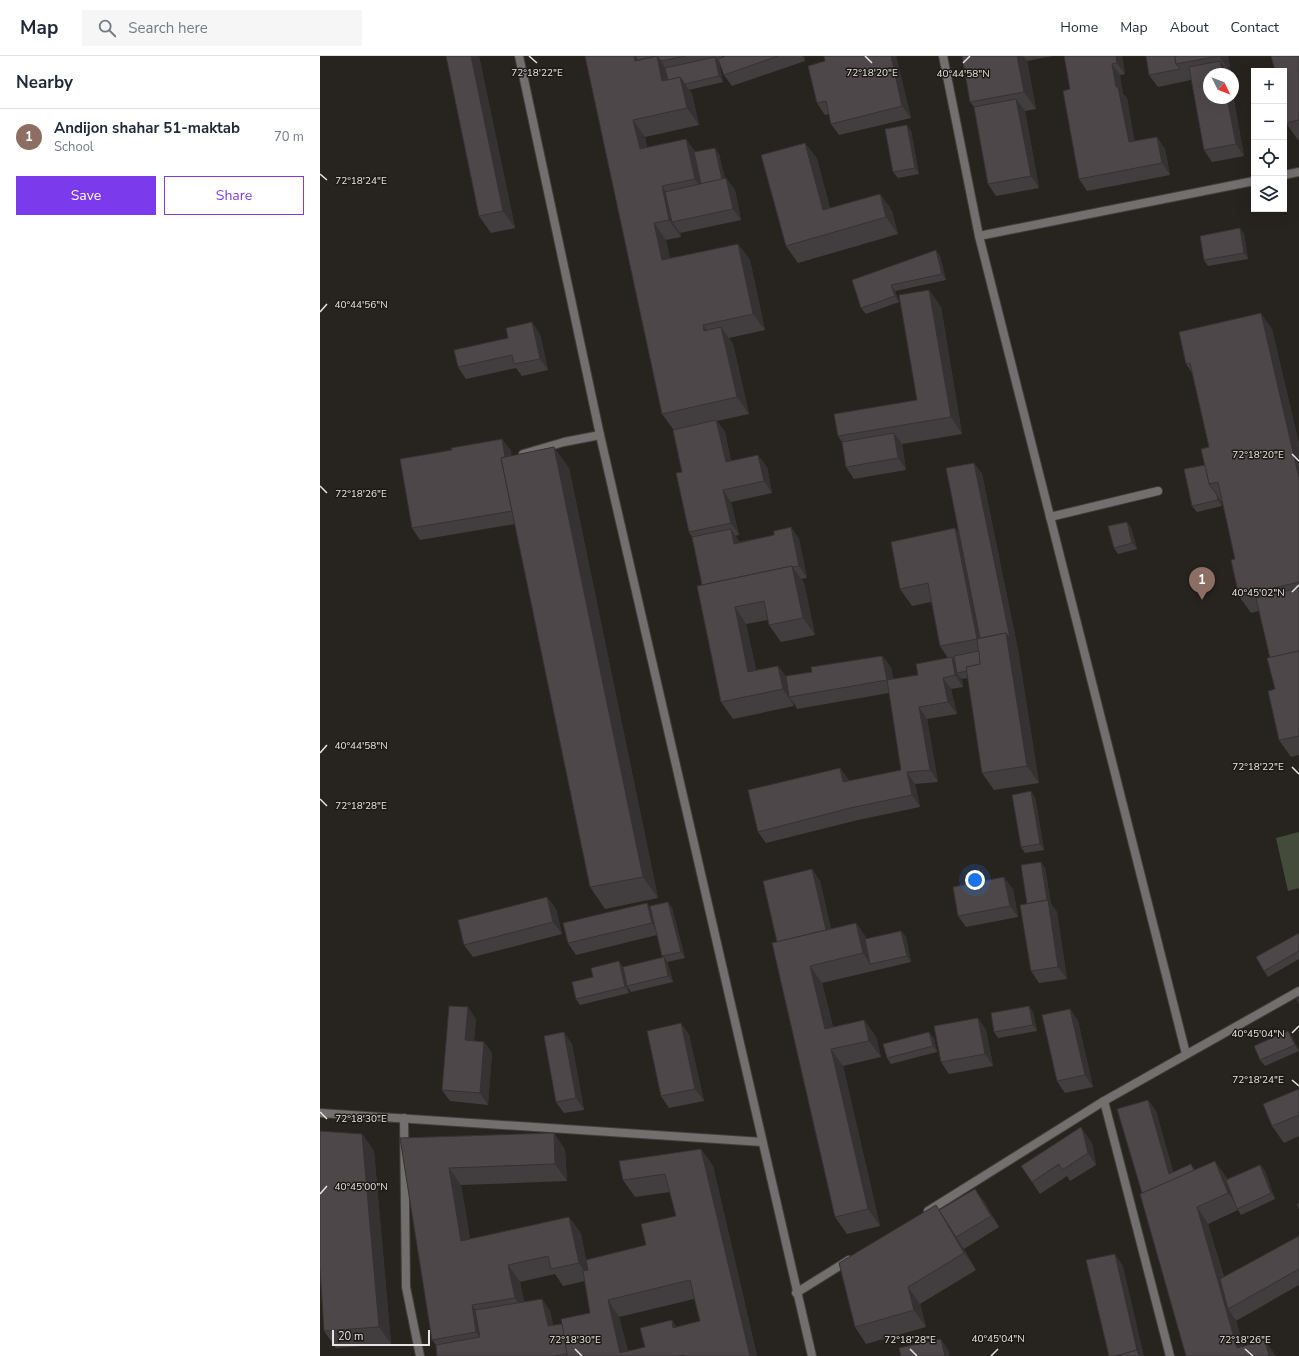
<!DOCTYPE html>
<meta charset="utf-8">
<style>
:root{--surface:#fff;--page:#f6f6f7;--text:#1f2937;--muted:#747a83;--line:#e0e1e3;--accent:#7c3aed}
body{margin:0;font-family:"Nunito Sans",sans-serif;background:var(--page);color:var(--text)}
.controls{position:absolute;right:12px;top:12px;display:grid;overflow:hidden;border-radius:0px;box-shadow:0 4px 16px #0002}
.controls button{width:36px;height:36px;display:grid;place-items:center;padding:0;border:0;border-bottom:1px solid var(--line);background:var(--surface);color:var(--text);font:20px sans-serif}
.compass{position:absolute;left:883px;top:12px;width:36px;height:36px;border-radius:50%;background:var(--surface);box-shadow:0 4px 16px #0002;rotate:133deg}
.scale{position:absolute;left:12px;bottom:10px;width:98px;box-sizing:border-box;padding-left:4px;border:2px solid #e6e4e2;border-top:0;font-size:11px;line-height:14px;white-space:nowrap;color:#e6e4e2;-webkit-text-stroke:3px #1d1a16;paint-order:stroke}
.you{position:absolute;left:655px;top:824px;width:14px;height:14px;margin:-10px;border:3px solid #fff;border-radius:50%;background:#1a73e8;box-shadow:0 0 0 6px #1a73e833}
.badge{display:grid;place-items:center;width:26px;height:26px;border-radius:50%;background:var(--accent);color:#fff;font-size:13px;font-weight:700}
.pin{position:absolute;translate:-50% -33px;filter:drop-shadow(0 1px 2px #0008)}
.pin::after{content:'';position:absolute;top:21px;width:14px;height:12px;background:inherit;clip-path:polygon(0 0,100% 0,50% 100%)}
.list{margin:0;padding:0;list-style:none}
h2{display:flex;justify-content:space-between;align-items:center;height:52px;margin:0;padding:0 16px;font-size:17px}
h2 small{font-size:13px;font-weight:400;color:var(--muted)}
.list li{display:grid;grid-template-columns:26px 1fr auto;gap:12px;align-items:center;box-sizing:border-box;height:56px;padding:0 16px;border-top:1px solid var(--line)}
.list b{display:block;font-size:15px;white-space:nowrap}
.list p{margin:0;font-size:13px;white-space:nowrap;color:var(--muted)}
.list em{font-size:13px;font-style:normal;color:var(--muted)}
.actions{display:flex;gap:8px;padding:12px 16px}
.actions a{flex:1;padding:9px 0;border:1px solid var(--accent);border-radius:0px;text-align:center;font-size:14px;color:var(--accent)}
.actions .main{background:var(--accent);color:#fff}
.icon{flex:none;width:22px;height:22px;fill:none;stroke:currentColor;stroke-width:2;stroke-linecap:round;stroke-linejoin:round}
.map{position:relative;flex:none;width:979px;height:1300px;overflow:hidden}
header{display:flex;align-items:center;gap:24px;box-sizing:border-box;height:56px;padding:0 20px;background:var(--surface);border-bottom:1px solid var(--line)}
header strong{font-size:19px}
nav{display:flex;gap:22px;margin-inline-start:auto;font-size:14px}
.search{width:280px;height:36px;background:var(--page);display:flex;align-items:center;gap:10px;box-sizing:border-box;padding:0 14px;border-radius:0px;color:var(--muted);font-size:15px}
main{display:flex}
aside{flex:1;background:var(--surface)}
.map>svg:first-child{display:block}
.green{fill:#444b3b}
.lines{fill:none;stroke-linecap:round;stroke-linejoin:round}
.service-casing{stroke:#423f3b;stroke-width:10}
.minor-casing{stroke:#423f3b;stroke-width:10}
.tertiary-casing{stroke:#423f3b;stroke-width:10}
.service{stroke:#726f6e;stroke-width:8}
.minor{stroke:#726f6e;stroke-width:8}
.tertiary{stroke:#726f6e;stroke-width:8}
.wall{fill:#423d3f;fill-rule:evenodd}
.shaded-wall{fill:#363233}
.building{fill:#4d4749;stroke:#363233;fill-rule:evenodd}
.ticks{fill:none;stroke:#e6e4e2;stroke-width:1.5}
.ticks-label{font-size:10px;text-anchor:middle;fill:#e6e4e2;stroke:#1d1a16;stroke-width:3;stroke-linejoin:round;paint-order:stroke}
</style>
<header>
<strong>Map</strong>
<div class="search"><svg class="icon" aria-label="search" viewBox="0 0 24 24"><circle cx="10" cy="10" r="6"/><path d="M15 15l6 6"/></svg>Search here</div>
<nav><a>Home</a><a>Map</a><a>About</a><a>Contact</a></nav>
</header>
<main>
<aside>
<h2>Nearby<small></small></h2>
<ul class="list">
<li><span class="badge" style="background:#8d6e63">1</span><div><b>Andijon shahar 51-maktab</b><p>School</p></div><em>70 m</em></li>
</ul>
<div class="actions"><a class="main">Save</a><a>Share</a></div>
</aside>
<div class="map">
<svg width="979" height="1300" viewBox="0 0 979 1300">
<rect width="100%" height="100%" fill="#272420"/>
<polygon class="green" points="979,776 979,832 968,835 956,782"/>
<g class="lines">
<defs>
<g id="service">
<polyline points="203,398 244,386 280,379"/>
<polyline points="730,461 838,435"/>
</g>
<g id="minor">
<polyline points="623,0 659,180 866,998"/>
<polyline points="964,119 979,116"/>
<polyline points="659,180 934,125"/>
<polyline points="784,1045 850,1300"/>
<polyline points="0,1057 442,1086"/>
<polyline points="84,1062 86,1231 100,1300"/>
<polyline points="608,1155 784,1045 979,935"/>
<polyline points="476,1237 529,1204"/>
</g>
<polyline id="tertiary" points="199,0 280,379 492,1300"/>
</defs>
<use href="#service" class="service-casing"/>
<use href="#minor" class="minor-casing"/>
<use href="#tertiary" class="tertiary-casing"/>
<use href="#service" class="service"/>
<use href="#minor" class="minor"/>
<use href="#tertiary" class="tertiary"/>
</g>
<g class="wall">
<polygon points="126,0 159,0 195,172 171,177 159,160"/>
<polygon points="265,0 402,0 402,2 406,0 484,0 485,5 412,30 404,19 400,7 399,7 403,26 369,34 372,38 379,69 325,81 327,91 366,83 375,96 395,92 399,98 405,123 406,122 415,134 421,164 360,177 361,181 346,184 350,203 418,188 430,204 445,274 409,282 413,288 429,358 397,365 405,376 411,405 447,411 452,437 411,446 419,479 415,480 419,485 419,486 454,479 471,471 479,483 487,522 481,523 484,527 495,579 461,586 449,569 448,564 426,568 436,614 458,610 467,622 562,600 571,611 573,623 598,619 628,602 620,590 611,546 592,550 580,533 635,472 639,477 654,407 662,418 698,594 719,727 674,734 662,717 648,622 642,623 643,631 631,633 637,658 607,663 618,726 595,728 600,751 538,764 446,787 438,776 520,712 529,725 581,714 569,637 477,653 474,647 474,650 413,663 401,646 382,529 372,481 369,476 362,416 353,373 342,358"/>
<polygon points="576,0 591,62 519,79 511,68 509,58 505,59 497,47 505,5"/>
<polygon points="642,0 733,0 707,5 716,53 705,55 719,132 676,140 668,128 654,51 650,46"/>
<polygon points="802,0 805,18 800,19 803,38 807,42 814,85 837,81 845,93 850,119 767,135 759,123 750,33"/>
<polygon points="826,0 908,0 911,17 909,17 924,100 892,106 884,94 871,24 838,31 829,19"/>
<polygon points="979,0 979,84 978,84 966,67"/>
<polygon points="591,75 599,118 578,122 573,116"/>
<polygon points="485,87 497,103 510,152 560,138 572,155 578,178 478,207 466,190"/>
<polygon points="920,172 924,178 928,203 888,210 884,204"/>
<polygon points="620,200 626,224 575,235 579,246 546,258 541,252 532,224"/>
<polygon points="609,234 621,251 642,378 582,388 586,414 534,423 526,411 522,386 518,380 597,344"/>
<polygon points="952,273 979,388 979,699 971,701 959,684 955,633 950,602 939,555 931,557 919,540 915,503 902,445 901,445 902,450 877,456 872,450 889,391 872,317 866,308"/>
<polygon points="220,278 228,314 202,320 196,312 146,323 138,311"/>
<polygon points="182,383 191,395 191,400 249,412 338,842 285,853 270,831 195,468 100,484 92,472 132,394"/>
<polygon points="807,466 811,472 817,493 798,498 794,492"/>
<polygon points="715,741 724,794 705,797 701,791"/>
<polygon points="725,812 731,848 737,856 747,923 719,927 711,915 707,848"/>
<polygon points="492,813 500,825 511,873 536,867 547,883 581,875 586,881 591,906 502,927 513,971 544,964 556,981 561,1001 523,1010 560,1170 527,1178 515,1161 457,886"/>
<polygon points="693,833 698,861 646,871 638,860"/>
<polygon points="227,841 236,853 242,878 153,901 144,889"/>
<polygon points="348,846 352,852 365,902 347,906 353,926 311,936 308,931 309,937 260,949 256,943 273,921 303,911 343,901 337,879 256,899 248,887 327,847 331,853"/>
<polygon points="979,877 979,903 948,921 944,915"/>
<polygon points="709,950 713,956 717,975 678,982 674,976"/>
<polygon points="750,953 758,965 773,1031 745,1037 737,1025"/>
<polygon points="658,962 666,974 673,1010 629,1018 621,1006"/>
<polygon points="156,963 154,985 164,986 172,997 168,1049 130,1045 122,1034"/>
<polygon points="361,967 369,979 384,1045 349,1052 341,1040"/>
<polygon points="968,975 972,981 979,995 945,1010 940,1004"/>
<polygon points="614,982 617,996 571,1008 567,1002"/>
<polygon points="252,988 264,1054 244,1057 236,1046"/>
<polygon points="979,1033 979,1080 964,1087 952,1070"/>
<polygon points="828,1044 836,1055 853,1116 871,1108 875,1114 907,1122 907,1123 940,1109 945,1115 955,1143 921,1159 918,1154 888,1168 904,1221 979,1180 979,1229 916,1265 916,1264 923,1290 956,1300 866,1300"/>
<path d="M234 1077 245 1094 247 1125 141 1129 150 1183 249 1161 261 1178 266 1204 326 1189 356 1160 350 1136 315 1141 303 1124 381 1093 393 1110 437 1300H117L116 1289 112 1284 80 1082ZM235 1218 243 1230 265 1225 270 1257 242 1268 233 1269 230 1255 222 1243 204 1246 200 1226ZM374 1243 380 1265 356 1271 352 1264 325 1291 308 1295 299 1261Z"/>
<polygon points="42,1078 54,1095 71,1288 16,1292 4,1275"/>
<polygon points="772,1087 776,1109 750,1125 747,1120 720,1138 712,1126"/>
<polygon points="663,1144 679,1171 644,1193 642,1190 656,1214 600,1248 606,1271 546,1288 535,1271 619,1154"/>
</g>
<g class="shaded-wall">
<polygon points="151,0 159,0 195,172 183,155"/>
<polygon points="314,0 322,0 324,9 315,5"/>
<polygon points="337,0 349,17 352,31 342,25"/>
<polygon points="482,0 484,0 485,5"/>
<polygon points="571,0 576,0 591,62 582,50"/>
<polygon points="697,0 703,0 707,5 716,53 704,36"/>
<polygon points="796,0 802,0 805,18 797,7"/>
<polygon points="899,0 908,0 911,17"/>
<polygon points="395,1 399,7 403,26 399,20"/>
<polygon points="900,5 909,17 909,18 903,18"/>
<polygon points="792,8 800,19 803,38 807,42 817,98 809,86 796,31"/>
<polygon points="360,21 372,38 379,69 367,52"/>
<polygon points="913,40 924,100 916,88 907,42 913,42"/>
<polygon points="696,43 705,55 719,132 711,120"/>
<polygon points="313,64 325,81 331,110 320,93"/>
<polygon points="587,69 591,75 599,118 595,112"/>
<polygon points="837,81 845,93 850,119 842,107"/>
<polygon points="366,83 378,100 383,134 375,123"/>
<polygon points="485,87 497,103 515,171 503,154"/>
<polygon points="395,92 399,98 408,135 403,129"/>
<polygon points="406,122 415,134 421,164 413,153"/>
<polygon points="342,130 353,147 352,166 360,177 361,181 349,164"/>
<polygon points="560,138 572,155 578,178 566,161"/>
<polygon points="334,167 346,184 354,221 342,204"/>
<polygon points="920,172 924,178 928,203 924,197"/>
<polygon points="418,188 430,204 445,274 433,258"/>
<polygon points="616,194 620,200 626,224 622,218"/>
<polygon points="571,229 575,235 579,246 575,240"/>
<polygon points="609,234 621,251 642,378 631,361"/>
<polygon points="941,257 952,273 979,388 979,422"/>
<polygon points="212,266 220,278 228,314 220,303"/>
<polygon points="383,269 395,286 384,275"/>
<polygon points="401,271 413,288 429,358 417,341"/>
<polygon points="396,364 405,376 414,418 406,406"/>
<polygon points="574,377 582,388 586,414 578,402"/>
<polygon points="182,383 191,395 202,467 194,455"/>
<polygon points="234,391 249,412 338,842 323,821"/>
<polygon points="438,399 447,411 452,437 444,425"/>
<polygon points="654,407 662,418 698,594 719,727 707,710"/>
<polygon points="403,434 411,446 419,479 411,467"/>
<polygon points="897,439 901,445 902,450 898,444"/>
<polygon points="807,466 811,472 817,493 812,487"/>
<polygon points="471,471 479,483 487,522 479,510"/>
<polygon points="635,472 647,489 671,617 657,583"/>
<polygon points="411,473 419,485 422,499 414,488"/>
<polygon points="472,510 484,527 495,579 483,562"/>
<polygon points="415,551 426,568 440,633 428,616"/>
<polygon points="562,600 571,611 575,636 567,624"/>
<polygon points="632,601 640,613 637,617 642,623 643,631 635,619"/>
<polygon points="458,610 470,627 469,641 474,647 474,650 463,633"/>
<polygon points="623,622 631,633 637,658 628,646"/>
<polygon points="599,651 607,663 618,726 610,714"/>
<polygon points="520,712 529,724 531,738 523,726"/>
<polygon points="587,716 595,728 600,751 592,739"/>
<polygon points="711,735 715,741 724,794 720,788"/>
<polygon points="721,806 725,812 731,848 737,856 747,923 738,911"/>
<polygon points="492,813 500,825 515,891 507,879"/>
<polygon points="684,821 693,833 698,861 690,850"/>
<polygon points="227,841 236,853 242,878 233,866"/>
<polygon points="348,846 352,852 365,902 361,896"/>
<polygon points="327,847 335,859 340,879 332,867"/>
<polygon points="536,867 548,884 550,908 543,897"/>
<polygon points="581,875 586,881 591,906 587,900"/>
<polygon points="344,901 348,907 353,926 348,920"/>
<polygon points="299,905 303,911 309,937 305,931"/>
<polygon points="490,910 502,927 517,990 505,973"/>
<polygon points="709,950 713,956 717,975 713,969"/>
<polygon points="148,951 156,963 153,995 145,984"/>
<polygon points="750,953 758,965 773,1031 765,1019"/>
<polygon points="658,962 666,974 673,1010 665,998"/>
<polygon points="544,964 556,981 561,1001 549,985"/>
<polygon points="361,967 369,979 384,1045 375,1033"/>
<polygon points="968,975 972,981 979,995 975,989"/>
<polygon points="244,976 252,988 264,1054 256,1042"/>
<polygon points="609,976 614,982 617,996 613,990"/>
<polygon points="164,986 172,997 168,1049 160,1037"/>
<polygon points="511,993 523,1010 560,1170 548,1153"/>
<polygon points="828,1044 836,1055 857,1129 849,1118"/>
<polygon points="761,1071 772,1087 776,1109 768,1097"/>
<polygon points="234,1077 245,1094 247,1125 235,1108"/>
<polygon points="42,1078 54,1095 71,1288 59,1271"/>
<polygon points="381,1093 393,1110 437,1300 430,1300"/>
<polygon points="895,1105 907,1122 919,1152 908,1137"/>
<polygon points="940,1109 945,1115 955,1143 951,1137"/>
<polygon points="129,1112 141,1129 153,1202 141,1185"/>
<polygon points="655,1133 663,1144 679,1171 671,1160"/>
<polygon points="616,1149 627,1166 636,1181 642,1190 656,1214 644,1197"/>
<polygon points="877,1151 888,1168 912,1251 908,1253 916,1264 926,1300 917,1292"/>
<polygon points="249,1161 261,1178 270,1224 259,1207"/>
<polygon points="795,1198 803,1210 824,1300 819,1300 818,1296"/>
<polygon points="188,1209 200,1226 207,1259 195,1242"/>
<polygon points="588,1231 600,1248 606,1271 594,1254"/>
<polygon points="222,1243 230,1255 236,1282 228,1270"/>
<polygon points="288,1244 299,1261 309,1300 300,1297"/>
<polygon points="152,1249 164,1266 168,1293 156,1276"/>
<polygon points="352,1264 363,1281 353,1272"/>
<polygon points="621,1283 629,1295 630,1300 625,1300"/>
<polygon points="945,1284 956,1300 949,1300"/>
</g>
<g class="building">
<polygon points="126,0 151,0 183,155 159,160"/>
<polygon points="265,0 314,0 315,5 337,0 342,25 360,21 367,52 313,64 320,93 366,83 375,123 342,130 349,164 334,167 342,204 418,188 433,258 383,269 384,275 401,271 417,341 342,358"/>
<polygon points="316,0 336,0 317,4"/>
<polygon points="337,0 366,0 341,5"/>
<polygon points="406,0 458,0 404,19 398,3"/>
<polygon points="504,0 571,0 582,50 511,68 506,45 497,47 488,10 505,5"/>
<polygon points="642,0 697,0 704,36 650,46"/>
<polygon points="744,0 796,0 797,7 792,8 796,31 798,31 809,86 837,81 842,107 759,123 743,35 750,33"/>
<polygon points="826,0 855,0 856,8 860,13 829,19"/>
<polygon points="855,0 899,0 856,8"/>
<polygon points="951,0 979,0 979,64 966,67 964,59 964,15 955,15"/>
<polygon points="395,1 399,20 365,28 360,21 348,24 345,12"/>
<polygon points="900,5 903,18 889,18 889,42 907,42 916,88 884,94 869,11"/>
<polygon points="696,43 711,120 668,128 654,51"/>
<polygon points="587,69 595,112 573,116 565,73"/>
<polygon points="485,87 503,154 560,138 566,161 466,190 441,99"/>
<polygon points="395,92 402,123 381,128 374,96"/>
<polygon points="406,122 413,153 352,166 345,136"/>
<polygon points="920,172 924,197 884,204 880,180"/>
<polygon points="616,194 622,218 571,229 575,240 541,252 532,224"/>
<polygon points="609,234 631,361 518,380 514,358 597,344 579,239"/>
<polygon points="941,257 979,422 979,526 919,540 911,504 915,503 898,426 889,428 881,393 889,391 870,307 866,308 859,276"/>
<polygon points="212,266 220,303 194,308 192,299 138,311 134,294 188,282 186,272"/>
<polygon points="396,364 406,406 438,399 444,425 403,434 411,467 369,476 356,417 362,416 353,374"/>
<polygon points="574,377 578,402 526,411 522,386"/>
<polygon points="182,383 185,401 181,402 192,455 92,472 80,403 132,394 131,392"/>
<polygon points="234,391 323,821 270,831 181,402"/>
<polygon points="654,407 690,582 686,577 660,582 626,412"/>
<polygon points="885,409 889,428 897,439 898,444 872,450 864,413"/>
<polygon points="807,466 812,487 794,492 788,470"/>
<polygon points="471,471 479,510 473,511 472,510 382,529 372,481 411,473 414,488 454,479 454,475"/>
<polygon points="635,472 657,583 620,590 608,527 580,533 571,486"/>
<polygon points="472,510 483,562 449,569 444,545 415,551 428,616 458,610 463,633 401,646 377,530"/>
<polygon points="979,532 979,595 950,602 936,542"/>
<polygon points="686,577 707,710 662,717 646,611 660,608 657,583"/>
<polygon points="659,595 660,608 646,611 647,615 637,617 634,600"/>
<polygon points="979,595 979,680 959,684 948,635 955,633 947,602"/>
<polygon points="562,600 567,624 469,641 466,620 492,616 491,611"/>
<polygon points="632,601 635,619 623,622 628,646 599,651 610,714 587,716 592,739 530,752 438,776 428,734 520,712 523,726 581,714 567,624 598,619 596,608"/>
<polygon points="711,735 720,788 701,791 692,739"/>
<polygon points="721,806 727,844 707,848 701,809"/>
<polygon points="492,813 506,874 457,886 443,825"/>
<polygon points="684,821 690,850 638,860 633,831"/>
<polygon points="227,841 233,866 144,889 138,864"/>
<polygon points="728,844 738,911 711,915 700,849"/>
<polygon points="348,846 361,896 342,900 330,850"/>
<polygon points="327,847 332,867 248,887 243,867"/>
<polygon points="536,867 543,897 490,910 505,973 544,964 549,985 511,993 548,1153 515,1161 452,887"/>
<polygon points="581,875 587,900 550,908 545,883"/>
<polygon points="979,877 979,895 944,915 936,901"/>
<polygon points="344,901 348,920 307,930 303,911"/>
<polygon points="299,905 305,931 256,943 252,926 273,921 271,912"/>
<polygon points="979,942 979,948 977,943"/>
<polygon points="129,950 148,951 145,984 164,986 160,1037 122,1034"/>
<polygon points="709,950 713,969 674,976 671,957"/>
<polygon points="750,953 765,1019 737,1025 722,959"/>
<polygon points="658,962 665,998 621,1006 614,970"/>
<polygon points="361,967 375,1033 341,1040 327,975"/>
<polygon points="968,975 975,989 940,1004 934,990"/>
<polygon points="244,976 256,1042 236,1046 224,980"/>
<polygon points="609,976 613,990 567,1002 563,988"/>
<polygon points="979,1033 979,1059 952,1070 943,1048"/>
<polygon points="828,1044 849,1118 871,1108 874,1115 822,1137 797,1053"/>
<polygon points="761,1071 763,1076 768,1097 742,1114 739,1108 712,1126 701,1110"/>
<polygon points="0,1075 42,1078 59,1271 4,1275 0,1212"/>
<polygon points="234,1077 235,1108 129,1112 141,1185 249,1161 259,1207 231,1213 228,1200 188,1209 195,1242 152,1249 156,1276 112,1284 80,1082"/>
<path d="M381 1093 430 1300H364V1299L359 1300H247L241 1263 270 1257 263 1215 268 1214 266 1204 326 1189 321 1168 356 1160 345 1118 303 1124 299 1105ZM370 1224 380 1265 353 1272 352 1264 320 1272 325 1291 300 1297 288 1244Z"/>
<polygon points="895,1105 908,1137 877,1151 917,1292 945,1284 949,1300 866,1300 820,1138"/>
<polygon points="940,1109 951,1137 917,1153 906,1124"/>
<polygon points="655,1133 671,1160 636,1181 619,1154"/>
<polygon points="979,1147 979,1153 977,1148"/>
<polygon points="616,1149 644,1197 588,1231 594,1254 535,1271 519,1207"/>
<polygon points="979,1180 979,1213 908,1253 900,1223"/>
<polygon points="795,1198 817,1294 796,1300 789,1300 766,1204"/>
<polygon points="222,1243 228,1270 242,1268 247,1298 234,1300 117,1300 116,1289 160,1281 155,1254"/>
<polygon points="621,1283 625,1300 581,1300 579,1292"/>
<polygon points="817,1294 819,1300 796,1300"/>
</g>
<path class="ticks" d="M209 0 217 7M545 0 552 7M643 7 650 0M0 118 7 124M0 256 7 248M972 398 979 405M0 430 7 437M972 536 979 529M0 697 7 689M972 711 979 718M0 743 7 750M972 977 979 970M972 1024 979 1030M0 1056 7 1063M0 1138 7 1130M255 1293 262 1300M590 1293 597 1300M925 1293 933 1300M671 1300 678 1293"/>
<g class="ticks-label">
<text x="217" y="20">72°18'22"E</text>
<text x="552" y="20">72°18'20"E</text>
<text x="643" y="21">40°44'58"N</text>
<text x="41" y="128">72°18'24"E</text>
<text x="41" y="252">40°44'56"N</text>
<text x="938" y="402">72°18'20"E</text>
<text x="41" y="441">72°18'26"E</text>
<text x="938" y="540">40°45'02"N</text>
<text x="41" y="693">40°44'58"N</text>
<text x="938" y="714">72°18'22"E</text>
<text x="41" y="753">72°18'28"E</text>
<text x="938" y="981">40°45'04"N</text>
<text x="938" y="1027">72°18'24"E</text>
<text x="41" y="1066">72°18'30"E</text>
<text x="41" y="1134">40°45'00"N</text>
<text x="678" y="1286">40°45'04"N</text>
<text x="255" y="1287">72°18'30"E</text>
<text x="590" y="1287">72°18'28"E</text>
<text x="925" y="1287">72°18'26"E</text>
</g>
</svg>
<div class="controls">
<button>+</button>
<button>−</button>
<button><svg class="icon" aria-label="locate" viewBox="0 0 24 24"><circle cx="12" cy="12" r="6"/><path d="M12 2v4M12 18v4M2 12h4M18 12h4"/></svg></button>
<button><svg class="icon" aria-label="layers" viewBox="0 0 24 24"><path d="M12 4l9 5-9 5-9-5zM3 14l9 5 9-5"/></svg></button>
</div>
<svg class="compass" viewBox="-18 -18 36 36"><path d="M0-13l5 13h-10z" fill="#e53935"/><path d="M0 13l5-13h-10z" fill="#747a83"/></svg>
<div class="scale">20 m</div>
<div class="you"></div>
<div class="pin badge" style="left:882px;top:544px;background:#8d6e63">1</div>
</div>
</main>
